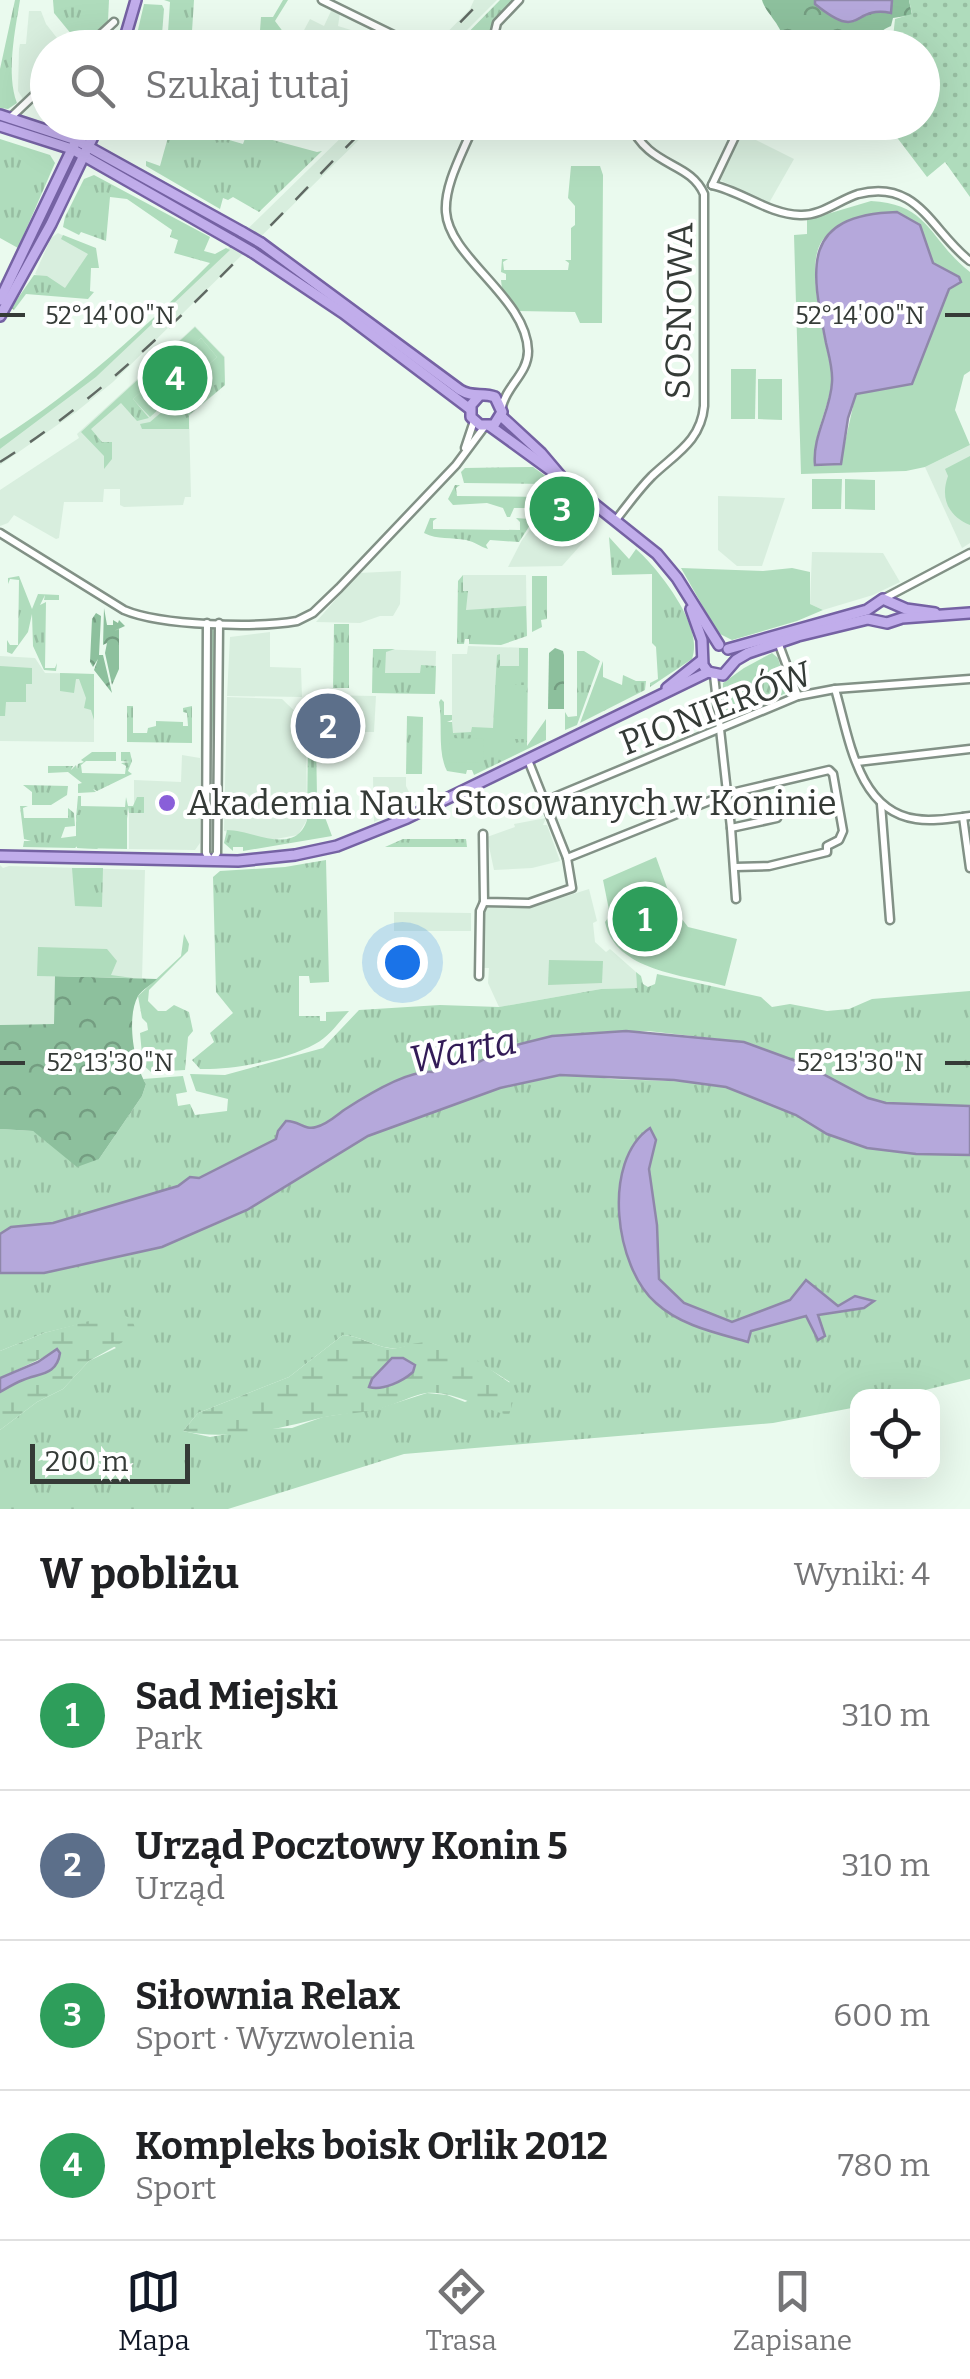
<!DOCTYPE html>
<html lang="pl">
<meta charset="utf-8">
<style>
:root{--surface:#fff;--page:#f2f2f2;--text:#202124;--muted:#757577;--line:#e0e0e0;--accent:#111827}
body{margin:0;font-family:Bitter,serif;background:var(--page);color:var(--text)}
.controls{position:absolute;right:30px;bottom:30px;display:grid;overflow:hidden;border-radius:20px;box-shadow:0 10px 40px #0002}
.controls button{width:90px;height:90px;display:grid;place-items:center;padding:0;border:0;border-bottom:2px solid var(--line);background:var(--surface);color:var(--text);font:50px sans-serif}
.scale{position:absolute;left:30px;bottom:25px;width:160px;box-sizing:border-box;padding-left:10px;border:5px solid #353b37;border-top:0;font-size:28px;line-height:35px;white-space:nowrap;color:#353b37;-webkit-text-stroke:8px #fff;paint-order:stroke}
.you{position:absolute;left:402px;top:962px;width:35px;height:35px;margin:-25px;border:8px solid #fff;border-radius:50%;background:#1a73e8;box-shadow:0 0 0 15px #1a73e833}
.badge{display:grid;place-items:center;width:65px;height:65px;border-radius:50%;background:var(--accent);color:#fff;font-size:32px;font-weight:700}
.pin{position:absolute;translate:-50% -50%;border:5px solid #fff;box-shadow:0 2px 10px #0006}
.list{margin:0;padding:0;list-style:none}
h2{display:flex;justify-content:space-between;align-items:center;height:130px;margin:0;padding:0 40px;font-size:42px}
h2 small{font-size:32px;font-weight:400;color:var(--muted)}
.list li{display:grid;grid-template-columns:65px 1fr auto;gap:30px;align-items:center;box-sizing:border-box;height:150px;padding:0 40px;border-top:2px solid var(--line)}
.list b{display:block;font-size:38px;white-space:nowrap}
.list p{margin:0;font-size:32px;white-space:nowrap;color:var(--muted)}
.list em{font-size:32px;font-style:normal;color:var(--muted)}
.icon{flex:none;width:55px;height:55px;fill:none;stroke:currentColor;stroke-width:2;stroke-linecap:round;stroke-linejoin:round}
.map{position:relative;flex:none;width:970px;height:1509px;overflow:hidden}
.search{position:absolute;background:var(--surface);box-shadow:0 10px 40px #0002;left:30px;right:30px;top:30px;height:110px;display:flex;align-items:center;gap:25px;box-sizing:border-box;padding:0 35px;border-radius:55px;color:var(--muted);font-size:38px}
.sheet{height:730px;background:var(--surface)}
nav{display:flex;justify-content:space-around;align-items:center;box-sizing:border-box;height:140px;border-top:2px solid var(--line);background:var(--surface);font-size:28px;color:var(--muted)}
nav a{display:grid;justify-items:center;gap:5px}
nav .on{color:var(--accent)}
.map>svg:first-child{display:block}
.built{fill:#d8eede}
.grass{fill:url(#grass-tufts);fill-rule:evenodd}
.forest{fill:url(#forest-crowns)}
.wetland{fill:url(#wetland-marsh)}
.park{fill:#afdcbc;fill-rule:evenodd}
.garden{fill:url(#garden-dots)}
.water{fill:#b5a8db;stroke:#8f87aa;stroke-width:2.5}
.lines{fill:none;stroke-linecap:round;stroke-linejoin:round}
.minor-casing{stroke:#829186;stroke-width:11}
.major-casing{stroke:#7562a3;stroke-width:14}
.minor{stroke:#fff;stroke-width:6}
.major{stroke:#c1adeb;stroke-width:9}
.rail{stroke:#606963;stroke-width:2.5;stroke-dasharray:18 18;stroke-linecap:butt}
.major-bridge-casing{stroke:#7562a3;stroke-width:14;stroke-linecap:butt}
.major-bridge{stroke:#c1adeb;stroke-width:9}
.ticks{fill:none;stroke:#353b37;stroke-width:4}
.poi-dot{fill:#895fd9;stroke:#fff;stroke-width:4}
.labels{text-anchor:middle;stroke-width:8;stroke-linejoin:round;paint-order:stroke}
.street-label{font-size:35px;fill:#353b37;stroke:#fff}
.poi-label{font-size:35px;fill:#353b37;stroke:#fff;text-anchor:start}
.water-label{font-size:38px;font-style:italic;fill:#321b57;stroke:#fff}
.ticks-label{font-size:25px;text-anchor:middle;fill:#353b37;stroke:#fff;stroke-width:8;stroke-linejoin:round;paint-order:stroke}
</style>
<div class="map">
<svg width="970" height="1509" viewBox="0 0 970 1509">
<defs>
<pattern id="grass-tufts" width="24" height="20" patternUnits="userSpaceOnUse" patternTransform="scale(2.5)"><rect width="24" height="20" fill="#afdcbc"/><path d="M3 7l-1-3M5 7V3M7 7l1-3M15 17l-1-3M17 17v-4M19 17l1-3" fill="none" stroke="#97bea2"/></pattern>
<pattern id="forest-crowns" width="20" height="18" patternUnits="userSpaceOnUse" patternTransform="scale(2.5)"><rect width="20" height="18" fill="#8dc09d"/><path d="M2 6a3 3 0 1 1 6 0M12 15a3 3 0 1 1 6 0" fill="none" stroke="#749d81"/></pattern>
<pattern id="wetland-marsh" width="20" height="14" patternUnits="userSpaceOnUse" patternTransform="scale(2.5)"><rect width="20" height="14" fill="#afdcbc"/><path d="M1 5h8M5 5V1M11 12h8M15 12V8" fill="none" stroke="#97bea2"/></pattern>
<pattern id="garden-dots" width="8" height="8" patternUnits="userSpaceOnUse" patternTransform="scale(2.5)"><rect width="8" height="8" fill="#afdcbc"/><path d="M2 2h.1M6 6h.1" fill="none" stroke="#97bea2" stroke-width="1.8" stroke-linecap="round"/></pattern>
</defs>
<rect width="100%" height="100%" fill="#eafaee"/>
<g class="built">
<polygon points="474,0 497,0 450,47 432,48 470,9"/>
<polygon points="332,9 340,13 338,26 351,30 344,44 351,47 295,47 310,19 324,26"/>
<polygon points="29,11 41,11 46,24 64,47 48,48 47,78 23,99 18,91 19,49 20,44 26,44"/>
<polygon points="356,123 376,123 113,382 76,412 0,465 0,449 96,377"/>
<polygon points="742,133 794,159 769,203 720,180"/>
<polygon points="58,233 88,248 89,255 68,292 35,274 51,238"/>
<polygon points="195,326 225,357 225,385 189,416 191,497 185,497 183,505 124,507 120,505 120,489 104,489 103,502 64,502 59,538 56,539 14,515 8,523 0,526 0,490 79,438 77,434"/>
<polygon points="970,445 970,543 962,548 925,467"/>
<polygon points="564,485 601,514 587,538 562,566 508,567 522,540"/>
<polygon points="718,496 785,498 762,566 737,566 718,550"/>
<polygon points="812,552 883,553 900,582 873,595 823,610 810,604"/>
<polygon points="401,571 400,604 393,616 380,616 360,623 316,622 359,573"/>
<polygon points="463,575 526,575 527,636 463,635"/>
<polygon points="270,632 270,667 301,668 302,697 227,696 230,637"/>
<polygon points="468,646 528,648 527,745 447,769 446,722 452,722 452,654 467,654"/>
<polygon points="373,649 436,651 435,694 372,693"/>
<polygon points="0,656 35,658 45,673 94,674 94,742 0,741"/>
<polygon points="315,695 376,696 374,732 314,732 304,708 304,697"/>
<polygon points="227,697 282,699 306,722 307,820 298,835 270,840 224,831"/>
<polygon points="182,755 200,758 200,843 195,850 129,849 129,806 134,806 134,780 181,782"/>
<polygon points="373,777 406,777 406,786 413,800 420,801 374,822"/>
<polygon points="546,818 543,825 547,825 560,861 532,868 494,870 487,837 515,827 514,824"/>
<polygon points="0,865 3,868 9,866 145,870 142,979 56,976 54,1024 0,1025"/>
<polygon points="589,889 597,921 593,923 595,942 606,952 610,949 636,972 637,988 601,989 499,1007 488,983 489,968 483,968 484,911 488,907 529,908"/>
<polygon points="394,912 471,913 471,931 394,931"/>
</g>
<g class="grass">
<path d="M15 0H20C15 31 6 74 17 103L8 109 0 108V69Z"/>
<polygon points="53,0 109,0 108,21 81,46 54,13"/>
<polygon points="194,0 191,47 167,47 170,2 164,0"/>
<polygon points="283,0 288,0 275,21 284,33 275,47 253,47 253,44 259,44 261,17 273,17"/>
<polygon points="500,0 514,0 494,23 485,47 475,41 471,47 453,48"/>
<polygon points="144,4 162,5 164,9 161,47 134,47"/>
<polygon points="172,123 223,123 219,137 243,144 247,133 317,152 322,151 259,212 233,197 228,200 223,198 220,209 146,166 146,161 160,166"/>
<polygon points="0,139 50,155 55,163 18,248 0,238"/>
<path d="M94 175 210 237 204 251 215 254 226 248 230 250 96 377 0 449V439C78 390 145 328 210 263L174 253 178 240 170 237 172 230 127 199 110 197 106 241 81 232 79 235 63 227 65 217 84 179Z"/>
<polygon points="58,233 96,248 99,268 91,268 90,291 94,292 88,299 26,294 14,310 11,308 34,275 47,276 65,288 88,254 61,239 63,235"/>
<polygon points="502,259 508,259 503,262 504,270 568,270 569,263 565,260 572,260 571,281 506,280 506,274 501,272"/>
<polygon points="195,327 224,357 225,385 189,415 189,429 142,429 140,424 150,422 178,398 186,406 203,390 193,379 217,357 201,338 133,399 149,418 137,421 121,403 91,429 102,442 112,442 112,459 104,469 104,456 81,432"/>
<polygon points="533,467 551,480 549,484 464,483 461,472 465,468"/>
<polygon points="455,485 460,485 456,488 457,496 543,497 544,489 540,486 547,486 548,498 540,508 514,508 510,517 507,517 503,508 487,503 453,505 448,499"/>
<path d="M430 518H437L433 521V529L520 530V522L516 518 530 519 532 522 519 542 490 540 486 545 488 549C480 547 476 542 466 540 451 537 438 540 424 533Z"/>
<path d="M609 537 629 559 636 549C659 569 705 628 692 659L650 687V683L658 679 656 647 652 643V574L612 575Z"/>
<polygon points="463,575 463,591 468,591 466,610 526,606 527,636 501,645 469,644 469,639 465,639 464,644 457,644 458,581"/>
<polygon points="19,576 32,609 38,594 59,595 59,600 44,600 45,595 40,605 46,602 45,668 55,668 57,663 56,671 44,670 33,646 32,614 28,632 12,654 7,652 7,640 10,645 18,645 19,580 10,579 8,584 8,578"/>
<polygon points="532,576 547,576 547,619 541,620 542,627 532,632"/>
<polygon points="334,624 349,624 349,688 333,688"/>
<polygon points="212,629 216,632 212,748 209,746"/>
<path d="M519 648H528L527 746 546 719V740L474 775 472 770H467L466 774 447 771C437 752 443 723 439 702L441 699 444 702V715H452V720L447 722H452L453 733 471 732 472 727 493 728 497 655 500 654V666H519Z"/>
<polygon points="373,649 395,649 386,652 385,673 420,673 421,665 436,666 435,694 372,693"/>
<polygon points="577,651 584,651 600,661 577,725 565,730 565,712 568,717 577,716"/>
<polygon points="772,653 778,658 788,692 723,723 723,683 744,668"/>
<polygon points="603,661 603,677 622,685 623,675 636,681 646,681 645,690 580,723"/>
<polygon points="60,673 94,674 94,720 91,710 84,708 86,698 79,679 76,679 74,693 60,691"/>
<polygon points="127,706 133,706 133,733 147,733 148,728 156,726 156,721 183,722 183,726 188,726 187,713 183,712 183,708 192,706 192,743 127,742"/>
<polygon points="407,716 423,717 422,774 406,774"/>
<path d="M308 740H316L317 796 332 836 243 851V847H233V851L224 843 227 830C253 830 295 857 307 820Z"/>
<polygon points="92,752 116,752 116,761 86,761 81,765 82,773 125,774 126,766 121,763 130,762 121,761 121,752 130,752 132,761 128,771 132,774 97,791 93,789 96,792 78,793 78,784 82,783 68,772 48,773 48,766 73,766 71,770 76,765 77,769 78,764 84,762 81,760"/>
<polygon points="23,785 24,785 68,786 67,795 51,805 32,805 32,792"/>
<polygon points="78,796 81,796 81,806 125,807 126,797 128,806 133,806 137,797 144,797 144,813 129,813 128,807 127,819 76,818"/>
<polygon points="20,806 28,806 23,808 24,818 68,818 68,808 74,813 75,826 65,827 61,838 76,836 76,821 98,849 77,848 86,839 75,848 23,847 24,841 31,841 24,839"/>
<polygon points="403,839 466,839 467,847 385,847"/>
<path d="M326 860 329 982 310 983 309 976H299V1016H320V1021H326V1012L349 1011C338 1023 329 1037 315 1044 286 1060 232 1070 200 1069L192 1060 214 1042 210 1033 233 1013 216 992 213 877 220 871 285 867Z"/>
<polygon points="72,868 103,868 102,907 75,906"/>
<polygon points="184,934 189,944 188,951 149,990 148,1001 158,1011 166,1011 174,1005 189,1012 193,1031 188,1037 185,1070 151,1072 143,1065 140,1033 148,1030 147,1023 142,1018 138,996 181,956"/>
<polygon points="636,972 641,976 643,984 648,987 655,984 657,974 761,997 772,1007 790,1004 827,1011 849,1009 872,999 970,991 970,1106 886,1103 868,1098 804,1064 745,1042 648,1031 552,1036 508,1047 475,1064 465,1060 446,1060 433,1072 375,1091 319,1127 306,1128 277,1139 199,1178 190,1177 178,1186 53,1223 11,1227 0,1234 0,1129 33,1131 99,1159 142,1096 146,1084 143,1079 183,1076 187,1092 176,1094 178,1106 190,1104 195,1115 227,1111 228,1099 196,1091 190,1074 225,1075 323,1048 359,1010 440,1005 499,1007 601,989 637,988"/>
<path d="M577 1074 611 1079 698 1082 726 1087 796 1115 827 1134 867 1148 916 1154 970 1155V1379L901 1396H858L857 1407 773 1423 404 1454 228 1509H0V1430L37 1402 63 1389 89 1361 116 1348 84 1323 44 1333 0 1351V1273C79 1273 156 1250 228 1219 268 1202 302 1174 339 1152 393 1119 514 1077 577 1074ZM343 1335C361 1336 373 1346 390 1348 401 1350 410 1343 421 1344 457 1349 480 1363 510 1382L465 1402 447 1395 427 1393 380 1408 323 1417 292 1428 258 1429 210 1437 183 1431 198 1413 289 1377Z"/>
</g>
<g class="forest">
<path d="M762 0H815V4L853 22 877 10 890 13 892 0H909L912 15 893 18 891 26C880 30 876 37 876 47H850L827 35 790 43 784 41C780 22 766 14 762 0Z"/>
<polygon points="104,608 107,625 113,625 113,620 118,623 119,620 125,626 114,631 119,629 119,669 112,685 105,653 107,643 103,645"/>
<polygon points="96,613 101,616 99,655 103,655 112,693 94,670 98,659 93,667 90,662 92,619"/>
<polygon points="555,648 563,651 564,655 564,709 548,709 549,653"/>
<path d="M55 976 157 979C152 984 142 990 138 996 126 1018 134 1064 146 1084L142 1096 99 1159 77 1167 33 1131 0 1129V1025L54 1024Z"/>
</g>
<g class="wetland">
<polygon points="119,1313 132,1319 137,1334 89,1361 63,1389 37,1402 0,1430 0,1392 22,1380 52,1370 46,1356 0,1378 0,1351 44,1333"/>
<path d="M343 1335C360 1336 371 1345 388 1348 399 1350 407 1344 418 1343 454 1339 482 1364 510 1383L514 1398 509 1415C483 1410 453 1390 426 1393 411 1396 396 1404 382 1408 362 1414 340 1413 320 1418 279 1429 225 1441 183 1431L198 1413 289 1377Z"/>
</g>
<g class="park">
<polygon points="571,166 600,166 603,175 602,323 580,323 575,312 517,311 502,289 501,280 571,280 571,228 575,225 575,206 568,198"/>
<path d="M871 201C930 204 928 239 970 272V371L964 375 955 410 970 445 925 467 906 471 801 474 794 235 807 234V220ZM840 225H920L933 263 961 282 949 289 912 384 856 393 840 465 816 466C810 434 833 404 832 373 826 342 804 267 822 241 826 235 835 230 840 225Z"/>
<polygon points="201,338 217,357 150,417 133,399"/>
<polygon points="731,369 756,369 755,419 731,419"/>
<polygon points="758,379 782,379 782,420 758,419"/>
<path d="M970 456V525C948 516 940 498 948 476L945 469Z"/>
<polygon points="812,479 842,479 841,509 812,509"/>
<polygon points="845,479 875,480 875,510 845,509"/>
<polygon points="681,568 763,571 792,568 810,572 810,604 823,610 797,621 732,640 718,633"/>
<polygon points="0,666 32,668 32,684 26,684 26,702 6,702 5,716 0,716"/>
<polygon points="495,685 525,685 524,739 495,739"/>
<polygon points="450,738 484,739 483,763 449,762"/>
<polygon points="76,815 127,815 127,849 77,848"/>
<path d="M656 857 675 910 688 927 737 939 725 986C684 975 615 971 605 922L610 915 603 880Z"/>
<polygon points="38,947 107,949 117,961 111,975 133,978 37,976"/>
<polygon points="549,960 603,961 602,983 548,985"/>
</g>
<polygon class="garden" points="909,0 970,0 970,197 945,162 927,177 886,123 922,122 922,48 892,47 895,19 912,14"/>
<g class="water">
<path d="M815 0H892L891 13C850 5 863 43 815 4Z"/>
<path d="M897 212 920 225 933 263 959 277 961 282 949 289 912 384 856 394 848 418 841 464 815 465C812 436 831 410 832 382 833 369 829 356 826 343 811 268 800 215 897 212Z"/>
<path d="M626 1031 744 1042 804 1064 868 1098 886 1103 970 1106V1155L916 1154 867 1148 827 1134 796 1115 726 1087 674 1080 560 1075 500 1088 368 1136 247 1210 162 1247 44 1273H0V1234L11 1227 53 1223 178 1186 190 1177 199 1178 276 1139 278 1131 286 1121C298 1120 305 1131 316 1127 326 1125 336 1116 344 1110 364 1097 409 1069 433 1072L439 1062 457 1059 475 1064 508 1047 552 1036Z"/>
<path d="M650 1128 656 1140 649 1169 657 1225 659 1279 684 1303 732 1322 790 1300 806 1280 838 1306 855 1296 874 1301 864 1308 818 1315 825 1336 818 1340 806 1316 751 1331 748 1342C717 1333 681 1326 656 1303 615 1268 601 1161 650 1128Z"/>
<path d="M57 1349 60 1353C57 1375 40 1373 23 1380 15 1383 7 1388 0 1392V1378L38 1362Z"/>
<path d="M392 1358H403L415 1365 413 1372C403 1381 383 1391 369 1387L372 1379Z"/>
</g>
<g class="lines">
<defs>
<g id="minor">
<polyline points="322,0 416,46"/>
<polyline points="86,48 114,22"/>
<polyline points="491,48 497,23 519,0"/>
<polyline points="9,119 48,82"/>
<path d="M475 122C465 149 444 183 446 212 449 258 527 298 528 351 528 374 506 386 502 407"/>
<path d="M712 185C741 191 768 214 800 215 821 216 839 200 858 194 918 178 932 232 970 261"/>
<polyline points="712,185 742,122"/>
<polyline points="465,448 474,421"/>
<path d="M615 521C627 506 638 490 652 476 675 454 701 441 704 406V194C689 160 649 169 629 122"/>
<path d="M0 533 124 610C162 626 256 628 297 621L313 613 339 588 456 465 485 426"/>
<polyline points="883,599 970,553"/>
<polyline points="207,623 206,853 210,860"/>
<polyline points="778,642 798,696"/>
<polyline points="714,675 731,828 736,899"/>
<path d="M835 689C849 736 857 811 916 819 933 822 953 818 970 816"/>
<polyline points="857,762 970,749"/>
<polyline points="545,801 798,696 835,689 970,679"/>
<polyline points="881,804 890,920"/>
<polyline points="963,817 970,868"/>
<polyline points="731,828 777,818"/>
<polyline points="483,834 484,902 529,903 572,888 567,858 528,760"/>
<polyline points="567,858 727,794 829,770 833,774 843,831 839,840 827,846 827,852 769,866 735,867"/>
<polyline points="212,860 217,853 219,623"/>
<polyline points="479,976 480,911 484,902"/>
</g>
<g id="major">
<polyline points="122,48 136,0"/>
<polyline points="0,115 76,140 242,232"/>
<polyline points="0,126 72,149 233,241"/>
<path d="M261 243 460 390C473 398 483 392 495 397L502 412 494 425H480L471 417V405L479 396"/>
<polyline points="252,252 343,313 470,409"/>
<polyline points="0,300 85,122"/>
<polyline points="0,316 51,224 100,122"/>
<polyline points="501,416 541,453 563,479 657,554 677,578 719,645"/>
<polyline points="490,426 556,474"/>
<polyline points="691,609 702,640 703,665 708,672"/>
<polyline points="728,649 867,610 883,599 906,609 935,613"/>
<polyline points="708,672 723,675 736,660 748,653 798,636 868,619 887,623 902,618 970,613"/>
<polyline points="667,688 702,660"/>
<polyline points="0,856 238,861 295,855 337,846 407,818 708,672"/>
</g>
</defs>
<use href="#minor" class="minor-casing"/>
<use href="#major" class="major-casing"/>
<use href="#minor" class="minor"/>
<use href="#major" class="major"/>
<g class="rail">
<polyline points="435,48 482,0"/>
<path d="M0 462C138 375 256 238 371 122"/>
</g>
<defs>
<g id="major-bridge">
<polyline points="242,232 261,243"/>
<polyline points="233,241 252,252"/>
</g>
</defs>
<use href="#major-bridge" class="major-bridge-casing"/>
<use href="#major-bridge" class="major-bridge"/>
</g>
<path class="ticks" d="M0 315H25M945 315H970M0 1063H25M945 1063H970"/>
<circle class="poi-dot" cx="167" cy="803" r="10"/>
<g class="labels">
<g class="street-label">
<text transform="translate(679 311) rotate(-89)" y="12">SOSNOWA</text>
<text transform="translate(716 708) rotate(-21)" y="12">PIONIERÓW</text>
</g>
<g class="poi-label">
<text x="187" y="815">Akademia Nauk Stosowanych w Koninie</text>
</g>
<g class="water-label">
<text transform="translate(463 1050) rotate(-11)" y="13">Warta</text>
</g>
</g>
<g class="ticks-label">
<text x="110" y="324">52°14'00"N</text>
<text x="860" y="324">52°14'00"N</text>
<text x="110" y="1071">52°13'30"N</text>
<text x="860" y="1071">52°13'30"N</text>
</g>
</svg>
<div class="controls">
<button><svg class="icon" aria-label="locate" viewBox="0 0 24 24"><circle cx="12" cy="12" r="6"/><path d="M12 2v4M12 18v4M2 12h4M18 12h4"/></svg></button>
</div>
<div class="scale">200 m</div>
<div class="you"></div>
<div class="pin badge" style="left:645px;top:919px;background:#2e9e5b">1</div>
<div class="pin badge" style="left:328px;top:726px;background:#5c6f8a">2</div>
<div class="pin badge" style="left:562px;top:509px;background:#2e9e5b">3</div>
<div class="pin badge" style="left:175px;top:378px;background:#2e9e5b">4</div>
<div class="search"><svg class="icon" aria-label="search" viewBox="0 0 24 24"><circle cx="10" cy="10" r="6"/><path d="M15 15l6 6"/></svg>Szukaj tutaj</div>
</div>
<section class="sheet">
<h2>W pobliżu<small>Wyniki: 4</small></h2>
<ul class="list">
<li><span class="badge" style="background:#2e9e5b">1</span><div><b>Sad Miejski</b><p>Park</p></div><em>310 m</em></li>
<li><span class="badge" style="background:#5c6f8a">2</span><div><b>Urząd Pocztowy Konin 5</b><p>Urząd</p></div><em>310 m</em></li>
<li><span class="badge" style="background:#2e9e5b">3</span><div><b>Siłownia Relax</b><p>Sport · Wyzwolenia</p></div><em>600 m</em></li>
<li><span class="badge" style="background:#2e9e5b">4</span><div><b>Kompleks boisk Orlik 2012</b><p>Sport</p></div><em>780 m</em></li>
</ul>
</section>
<nav>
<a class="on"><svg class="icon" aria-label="map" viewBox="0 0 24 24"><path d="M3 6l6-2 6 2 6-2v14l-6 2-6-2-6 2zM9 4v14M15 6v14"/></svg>Mapa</a>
<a><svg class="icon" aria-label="directions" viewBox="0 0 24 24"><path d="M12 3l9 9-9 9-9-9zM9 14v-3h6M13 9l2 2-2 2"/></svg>Trasa</a>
<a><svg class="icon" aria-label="saved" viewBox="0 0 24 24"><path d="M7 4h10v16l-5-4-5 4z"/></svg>Zapisane</a>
</nav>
